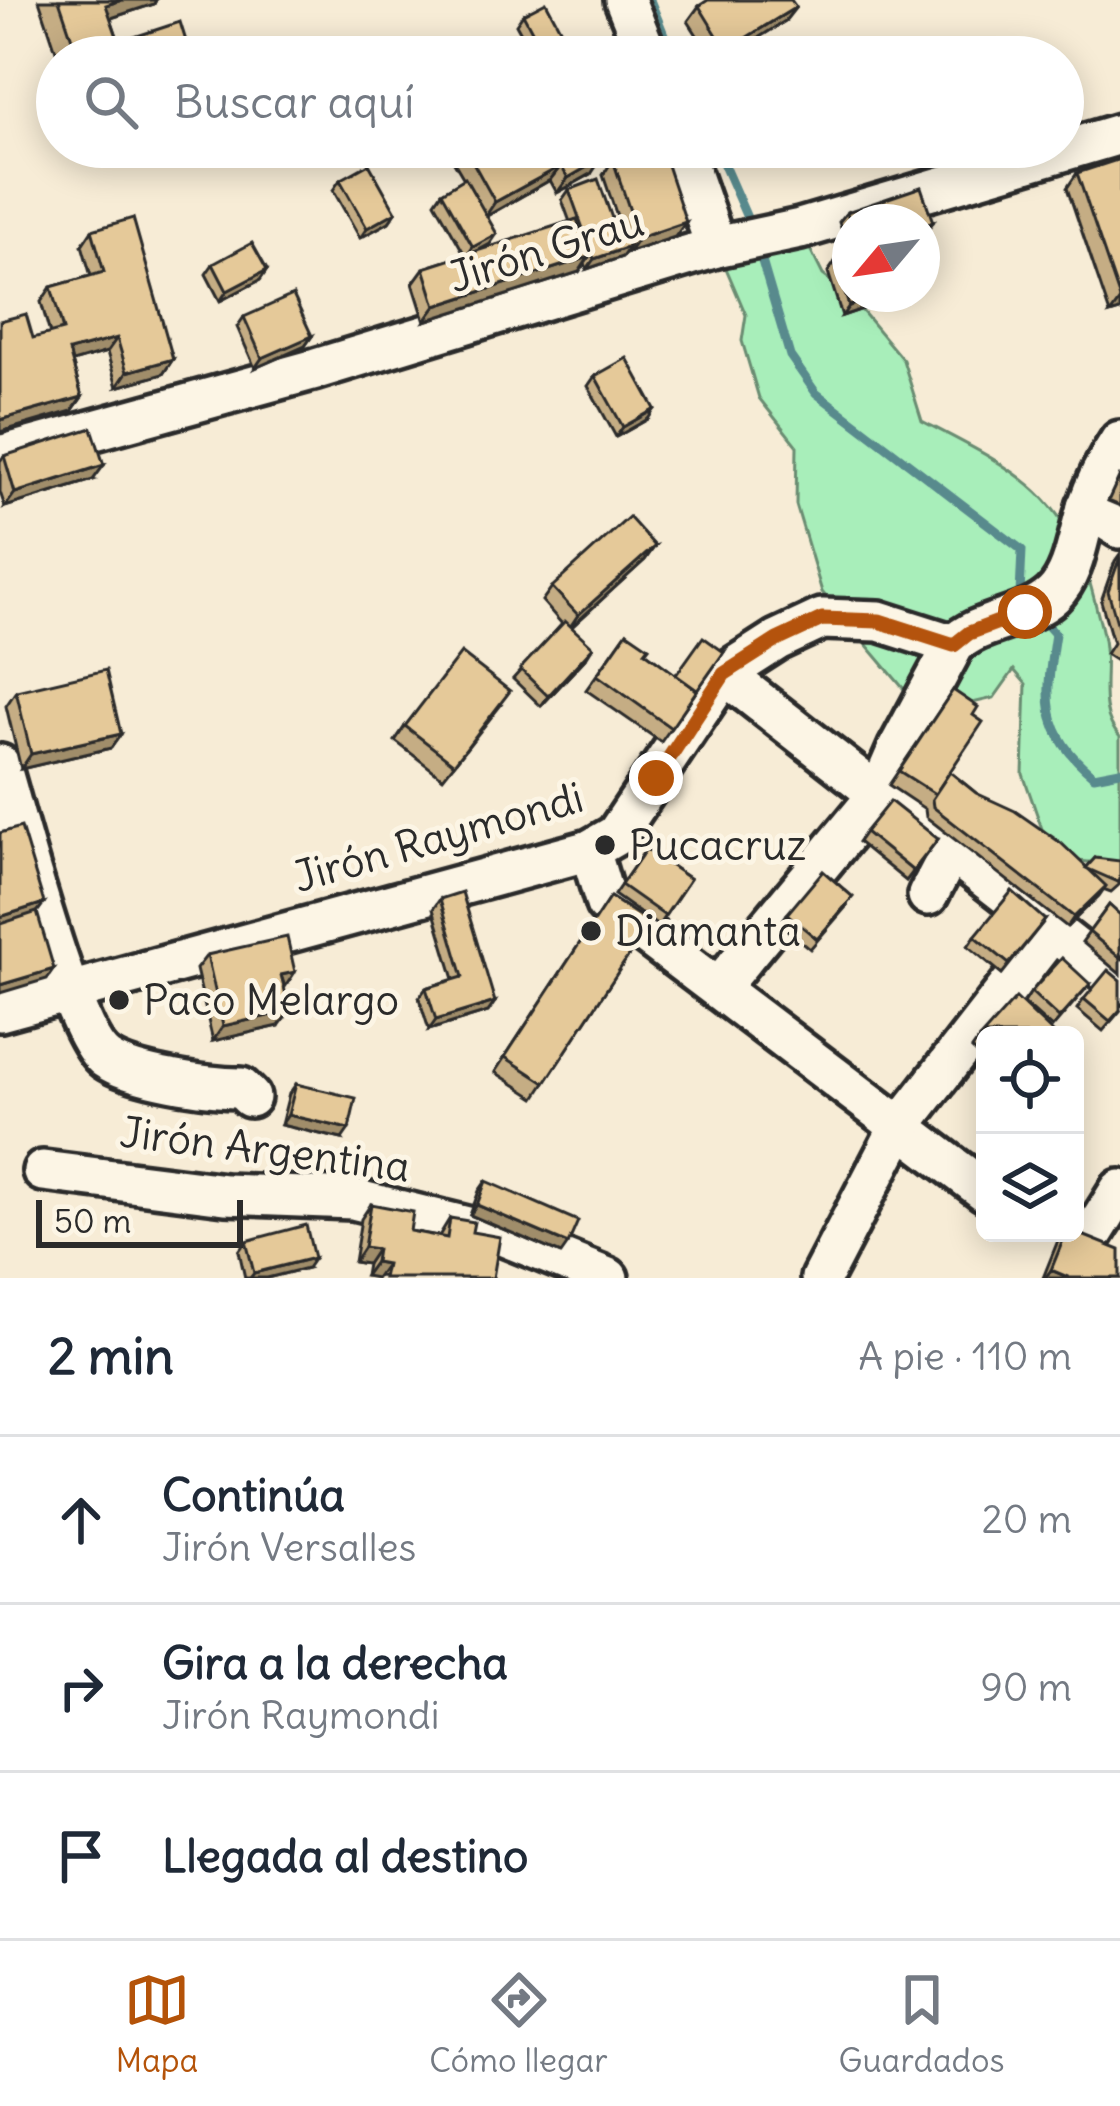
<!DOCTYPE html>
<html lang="es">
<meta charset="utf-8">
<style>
:root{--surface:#fff;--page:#f6f6f7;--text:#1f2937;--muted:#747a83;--line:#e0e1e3;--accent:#b45309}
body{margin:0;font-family:Delius,sans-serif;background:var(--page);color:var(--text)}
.controls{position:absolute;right:36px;bottom:36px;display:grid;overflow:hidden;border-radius:18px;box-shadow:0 6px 30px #0003}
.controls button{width:108px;height:108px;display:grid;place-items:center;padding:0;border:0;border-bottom:3px solid var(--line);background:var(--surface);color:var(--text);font:60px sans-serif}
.compass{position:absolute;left:832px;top:204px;width:108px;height:108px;border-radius:50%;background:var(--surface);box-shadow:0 6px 30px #0003;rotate:241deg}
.scale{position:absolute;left:36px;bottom:30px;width:207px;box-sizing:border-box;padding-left:12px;border:6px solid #2b2b2b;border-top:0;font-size:33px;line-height:42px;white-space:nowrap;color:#2b2b2b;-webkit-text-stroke:9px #fcf5e5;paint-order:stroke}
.stop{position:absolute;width:36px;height:36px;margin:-27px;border:9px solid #b45309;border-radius:50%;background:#fff}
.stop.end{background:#b45309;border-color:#fff;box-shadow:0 3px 12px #0008}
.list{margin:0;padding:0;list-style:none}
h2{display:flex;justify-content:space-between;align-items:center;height:156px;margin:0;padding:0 48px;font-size:51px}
h2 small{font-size:39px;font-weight:400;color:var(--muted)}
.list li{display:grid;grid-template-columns:78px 1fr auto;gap:36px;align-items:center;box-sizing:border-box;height:168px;padding:0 48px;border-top:3px solid var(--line)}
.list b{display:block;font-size:45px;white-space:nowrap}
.list p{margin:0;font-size:39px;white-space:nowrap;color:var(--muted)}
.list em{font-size:39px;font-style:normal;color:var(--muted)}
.icon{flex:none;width:66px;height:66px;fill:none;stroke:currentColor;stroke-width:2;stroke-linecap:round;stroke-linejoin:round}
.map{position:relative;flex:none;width:1120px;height:1278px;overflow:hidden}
.search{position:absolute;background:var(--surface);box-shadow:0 6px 30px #0003;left:36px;right:36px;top:36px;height:132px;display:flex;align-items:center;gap:30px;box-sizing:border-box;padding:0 42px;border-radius:66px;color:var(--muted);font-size:45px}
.sheet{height:660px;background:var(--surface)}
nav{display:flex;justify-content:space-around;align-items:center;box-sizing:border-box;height:168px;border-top:3px solid var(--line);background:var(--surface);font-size:33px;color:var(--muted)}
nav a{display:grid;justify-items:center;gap:6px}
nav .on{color:var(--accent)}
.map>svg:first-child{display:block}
.green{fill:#a8eeba;stroke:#6a8c72;stroke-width:3}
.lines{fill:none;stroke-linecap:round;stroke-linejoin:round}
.stream{stroke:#598a8d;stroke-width:9}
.minor-casing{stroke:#2b2b2b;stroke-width:48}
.minor{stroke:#fcf5e5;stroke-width:39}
.wall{fill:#c5ad84;stroke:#2b2b2b;stroke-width:3}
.shaded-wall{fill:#a08d6b;stroke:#2b2b2b;stroke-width:3}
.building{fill:#e5c999;stroke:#2b2b2b;stroke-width:3}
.route{stroke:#b45309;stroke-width:15}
.poi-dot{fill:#2b2b2b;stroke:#fcf5e5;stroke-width:4.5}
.labels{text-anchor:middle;stroke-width:10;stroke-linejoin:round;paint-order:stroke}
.street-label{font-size:42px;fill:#2b2b2b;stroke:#fcf5e5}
.poi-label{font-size:42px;fill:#2b2b2b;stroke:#fcf5e5;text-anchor:start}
</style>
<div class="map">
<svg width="1120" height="1278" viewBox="0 0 1120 1278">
<rect width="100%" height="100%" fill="#f7ecd6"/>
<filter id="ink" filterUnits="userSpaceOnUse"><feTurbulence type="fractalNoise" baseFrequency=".00833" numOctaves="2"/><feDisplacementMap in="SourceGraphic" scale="24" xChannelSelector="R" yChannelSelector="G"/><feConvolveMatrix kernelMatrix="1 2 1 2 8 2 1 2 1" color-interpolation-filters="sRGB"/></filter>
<g filter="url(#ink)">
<path class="green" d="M800 229 823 275 848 294 903 360 922 421C1015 469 1069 493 1095 602 1098 617 1104 632 1105 648 1108 677 1097 713 1120 737V865L1078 861 1042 829 1023 774 1026 684 1014 670 994 698 925 714 822 592 796 505 797 446 759 398 742 341 746 315 717 247Z"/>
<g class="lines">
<g class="stream">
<polyline points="650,0 673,57"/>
<polyline points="716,147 752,229"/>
<polyline points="759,251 790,356 816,393 1022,550 1020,594 1027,602"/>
<path d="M1038 615 1055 634C1045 698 1041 733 1094 776L1120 771"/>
</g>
<defs>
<g id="minor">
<polyline points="625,0 648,57"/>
<polyline points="681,147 716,247"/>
<polyline points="0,456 316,369 716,247 800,229 1120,134"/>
<polyline points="1087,507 1120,528"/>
<polyline points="724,674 1120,983"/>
<path d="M0 765C16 818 70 1033 106 1059 132 1077 209 1088 241 1088L250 1097"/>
<polyline points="590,850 606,904 985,1191"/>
<polyline points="928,895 951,851"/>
<path d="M719 987 878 795 898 749 954 645C981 619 1025 621 1053 595 1075 574 1078 536 1087 508 1095 484 1106 462 1120 441"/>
<polyline points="0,1011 590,850 616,835 724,674 777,640 822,619 879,621 954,645"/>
<polyline points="43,1171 225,1194 353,1199 504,1236 608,1278"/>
<polyline points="1087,1243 1120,1190"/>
<polyline points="821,1278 899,1128 1053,930"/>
</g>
</defs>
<use href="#minor" class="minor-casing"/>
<use href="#minor" class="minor"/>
</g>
<g class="wall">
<polygon points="39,0 156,0 154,4 111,18 119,42 191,57 58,57"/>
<polygon points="699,6 785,21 728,57 711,57 688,21"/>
<polygon points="523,14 575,57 534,57 516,24"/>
<polygon points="594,147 591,174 557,193 550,180 487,216 490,244 475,252 570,222 562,200 569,190 613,221 618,219 603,175 613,160 675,237 629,252 628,249 622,257 587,269 585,263 579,272 425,321 413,283 424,268 465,255 435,202 442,192 464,179 454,162 465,148"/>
<polygon points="1120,159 1120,311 1110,314 1067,188 1077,173"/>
<polygon points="340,180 396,212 389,222 360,238 333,190"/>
<polygon points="847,212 933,222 926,232 850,222 850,254 839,222"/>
<polygon points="92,230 173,359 163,374 117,387 107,352 72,362 82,397 72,411 33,338 50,334 41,302 51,287 91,276 82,245"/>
<polygon points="835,262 850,294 891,294 886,301 842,316 828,272"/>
<polygon points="213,264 267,270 260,280 220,301 206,274"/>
<polygon points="244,317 312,336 305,346 255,368 237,327"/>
<polygon points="595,376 648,419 616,437 588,386"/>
<polygon points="4,456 93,480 5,507 0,492 0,461"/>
<polygon points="1120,475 1120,506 1108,501"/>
<polygon points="655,546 645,560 572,627 586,658 541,706 513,679 562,624 542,601 552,587"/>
<polygon points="1120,554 1120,663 1106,654 1113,643 1101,601 1115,561"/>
<polygon points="627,632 645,652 676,675 724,652 661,742 586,690"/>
<polygon points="953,690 973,715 950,772 976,793 1087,867 1095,858 1120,884 1111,892 1103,889 1067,927 926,817 925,809 889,785"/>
<polygon points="16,691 121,734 111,748 21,769 6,706"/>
<polygon points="500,706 443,778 395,741 405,726"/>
<polygon points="865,832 938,839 906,881 858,842"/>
<polygon points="646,849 690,879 658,926 614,895"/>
<polygon points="610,897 650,923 535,1098 495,1072"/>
<polygon points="440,899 495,1002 488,1012 429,1030 419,998 426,988 454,979 433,909"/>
<polygon points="1109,905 1120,915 1120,974 1082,942"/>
<polygon points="846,907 810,949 780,924 787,914"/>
<polygon points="1045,920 1002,974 968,946 975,936"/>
<polygon points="207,955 284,987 279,1026 213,1041 196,969"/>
<polygon points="1090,984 1052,1028 1024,1003 1031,992"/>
<polygon points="1084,999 1120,1011 1103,1031 1077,1009"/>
<polygon points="985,1035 985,1061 972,1049 979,1039"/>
<polygon points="296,1084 342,1139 281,1125 289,1094"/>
<polygon points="486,1181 561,1254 470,1215 479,1191"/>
<polygon points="371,1204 410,1231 439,1236 450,1218 472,1232 493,1278 365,1276 367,1264 354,1262 361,1219"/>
<polygon points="1065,1233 1075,1233 1120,1278 1043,1278 1057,1243"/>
<polygon points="246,1241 307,1268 267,1278 245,1278 239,1251"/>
</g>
<g class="shaded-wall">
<polygon points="122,0 156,0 154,4 93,24 106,5"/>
<polygon points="796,7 785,21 728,57 721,57 726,50"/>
<polygon points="601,159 591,174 557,193 568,178"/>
<polygon points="561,166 550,180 485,217 495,202"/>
<polygon points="396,212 389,222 360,238 367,228"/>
<polygon points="686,222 675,237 629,252 639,238"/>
<polygon points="933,222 926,232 922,234 922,226"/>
<polygon points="497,234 490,244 466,257 473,247"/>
<polygon points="629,247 622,257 587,269 594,259"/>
<polygon points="589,257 579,272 425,321 436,306"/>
<polygon points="267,270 260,280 220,301 227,291"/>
<polygon points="884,294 891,294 886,301 842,316 849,306"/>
<polygon points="1120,300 1120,311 1110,314"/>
<polygon points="312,336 305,346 255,368 262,358"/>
<polygon points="117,338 107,352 59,366 69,351"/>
<polygon points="173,359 163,374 117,387 127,372"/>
<polygon points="82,397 72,411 0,432 0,420"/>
<polygon points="655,409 648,419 616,437 623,427"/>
<polygon points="104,465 93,480 5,507 15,493"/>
<polygon points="655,546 645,560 568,630 578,615"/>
<polygon points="593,647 586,658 541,706 548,696"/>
<polygon points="121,734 111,748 21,769 31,754"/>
<polygon points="1106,886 1099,896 1067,927 1074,917"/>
<polygon points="44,903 30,922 0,932 0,917"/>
<polygon points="54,969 47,979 0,993 0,985"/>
<polygon points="295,972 285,987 281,975"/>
<polygon points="495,1002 488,1012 429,1030 436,1020"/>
<polygon points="290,1011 279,1026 213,1041 223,1026"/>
<polygon points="288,1115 349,1129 342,1139 281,1125"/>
<polygon points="477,1205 568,1244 561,1254 470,1215"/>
<polygon points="364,1247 377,1249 367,1264 354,1262"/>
<polygon points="314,1258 307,1268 267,1278 250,1278 254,1273"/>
<polygon points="375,1262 386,1264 376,1278 365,1276"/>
<polygon points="1051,1270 1070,1278 1045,1278"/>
</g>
<g class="building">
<polygon points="59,0 122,0 106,5 119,42 180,22 191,57 78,57"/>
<polygon points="708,0 791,0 796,7 726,50 699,6"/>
<polygon points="546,2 575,57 546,57 523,14"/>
<polygon points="594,147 601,159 568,178 561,166 495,202 465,148"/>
<polygon points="653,147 661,147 686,222 639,238 613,160"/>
<polygon points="1120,159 1120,299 1077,173"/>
<polygon points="369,164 396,212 367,228 340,180"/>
<polygon points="465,178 497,234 473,247 442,192"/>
<polygon points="598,179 613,221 619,218 629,247 594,259 569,190"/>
<polygon points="921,187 933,222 922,226 922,222 850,223 847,212"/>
<polygon points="133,218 173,359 127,372 117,338 69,351 82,397 0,420 0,321 26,314 33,338 63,330 51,287 104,272 92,230"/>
<polygon points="577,219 589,257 436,306 424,268"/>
<polygon points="252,243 267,270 227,291 213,264"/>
<polygon points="850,257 850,294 884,294 849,306 835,262"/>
<polygon points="293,295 312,336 262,358 244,317"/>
<polygon points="627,358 655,409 623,427 595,376"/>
<polygon points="92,428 104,465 15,493 4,456"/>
<polygon points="629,517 655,546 578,615 552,587"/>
<polygon points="1120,557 1120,633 1108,591"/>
<polygon points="565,621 593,647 548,696 520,669"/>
<polygon points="627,632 649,647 645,652 697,690 671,728 597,675"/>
<polygon points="703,637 724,652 696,692 697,690 676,675"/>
<polygon points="461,653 510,691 454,764 405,726"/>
<polygon points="106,670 121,734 31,754 16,691"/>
<polygon points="953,690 978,707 973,715 983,722 935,794 899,771"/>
<polygon points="950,772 976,793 1015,811 1061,843 1106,886 1074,917 933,807 932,799"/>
<polygon points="890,801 938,839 913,871 865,832"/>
<polygon points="21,827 44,903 0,917 0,833"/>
<polygon points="646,849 690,879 665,916 621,885"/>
<polygon points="1095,858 1120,861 1120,880 1118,882 1086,868"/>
<polygon points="823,871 853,897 817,939 787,914"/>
<polygon points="1012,891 1045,920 1009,964 975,936"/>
<polygon points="462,892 495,1002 436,1020 426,988 463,977 440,899"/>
<polygon points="610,897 650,923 545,1083 505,1057"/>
<polygon points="1109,905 1120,915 1120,958 1089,932"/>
<polygon points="37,912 54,969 0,985 0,924"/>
<polygon points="287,937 295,972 281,975 290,1011 223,1026 207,955"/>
<polygon points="1062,958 1090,984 1059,1018 1031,992"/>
<polygon points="1108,970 1120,980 1120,1010 1110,1021 1084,999"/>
<polygon points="1016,998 1055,1035 985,1035 985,1044 979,1039"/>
<polygon points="296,1084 356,1098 349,1129 288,1115"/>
<polygon points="486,1181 578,1221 568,1244 477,1205"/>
<polygon points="371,1204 413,1212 410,1231 447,1238 450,1218 474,1222 472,1232 500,1237 493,1278 383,1278 386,1264 375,1262 377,1249 364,1247"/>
<polygon points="306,1225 314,1258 254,1273 246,1241"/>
<polygon points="1075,1232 1120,1250 1120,1278 1070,1278 1051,1270 1066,1233"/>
</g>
</g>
<g class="lines" filter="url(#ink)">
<polyline class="route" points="656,778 724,674 777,640 822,619 879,621 954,645 969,633 1025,612"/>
</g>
<g class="poi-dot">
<circle cx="605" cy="845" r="12"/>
<circle cx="591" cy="931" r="12"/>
<circle cx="119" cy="1000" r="12"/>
</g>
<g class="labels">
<g class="street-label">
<text transform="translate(546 249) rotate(-17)" y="15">Jirón Grau</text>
<text transform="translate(438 837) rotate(-16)" y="15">Jirón Raymondi</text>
<text transform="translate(265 1149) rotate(7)" y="15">Jirón Argentina</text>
</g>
<g class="poi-label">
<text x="629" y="860">Pucacruz</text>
<text x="615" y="946">Diamanta</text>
<text x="143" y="1015">Paco Melargo</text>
</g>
</g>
</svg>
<div class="controls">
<button><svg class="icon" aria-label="locate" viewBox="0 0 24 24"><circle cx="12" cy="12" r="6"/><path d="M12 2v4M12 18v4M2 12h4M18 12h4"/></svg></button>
<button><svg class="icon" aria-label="layers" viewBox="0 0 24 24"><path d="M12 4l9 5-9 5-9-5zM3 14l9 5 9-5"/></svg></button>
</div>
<svg class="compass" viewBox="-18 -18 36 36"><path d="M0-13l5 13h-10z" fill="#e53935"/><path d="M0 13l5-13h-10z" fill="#747a83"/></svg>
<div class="scale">50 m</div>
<div class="stop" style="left:1025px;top:612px"></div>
<div class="stop end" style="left:656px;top:778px"></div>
<div class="search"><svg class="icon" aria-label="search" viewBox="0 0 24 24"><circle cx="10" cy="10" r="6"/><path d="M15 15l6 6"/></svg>Buscar aquí</div>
</div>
<section class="sheet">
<h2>2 min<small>A pie · 110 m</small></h2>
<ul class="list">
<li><svg class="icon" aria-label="ahead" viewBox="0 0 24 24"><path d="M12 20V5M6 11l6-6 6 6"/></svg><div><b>Continúa</b><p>Jirón Versalles</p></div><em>20 m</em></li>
<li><svg class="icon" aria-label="right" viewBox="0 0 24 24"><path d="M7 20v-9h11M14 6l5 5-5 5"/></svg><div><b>Gira a la derecha</b><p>Jirón Raymondi</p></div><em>90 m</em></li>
<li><svg class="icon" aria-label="arrive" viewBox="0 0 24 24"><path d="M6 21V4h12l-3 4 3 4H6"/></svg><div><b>Llegada al destino</b></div></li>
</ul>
</section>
<nav>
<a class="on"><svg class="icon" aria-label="map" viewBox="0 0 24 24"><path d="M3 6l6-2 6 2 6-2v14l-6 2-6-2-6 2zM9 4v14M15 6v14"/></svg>Mapa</a>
<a><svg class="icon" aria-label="directions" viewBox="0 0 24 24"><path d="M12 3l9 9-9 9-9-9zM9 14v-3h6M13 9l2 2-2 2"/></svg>Cómo llegar</a>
<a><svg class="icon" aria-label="saved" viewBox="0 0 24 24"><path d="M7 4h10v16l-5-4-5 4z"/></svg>Guardados</a>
</nav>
